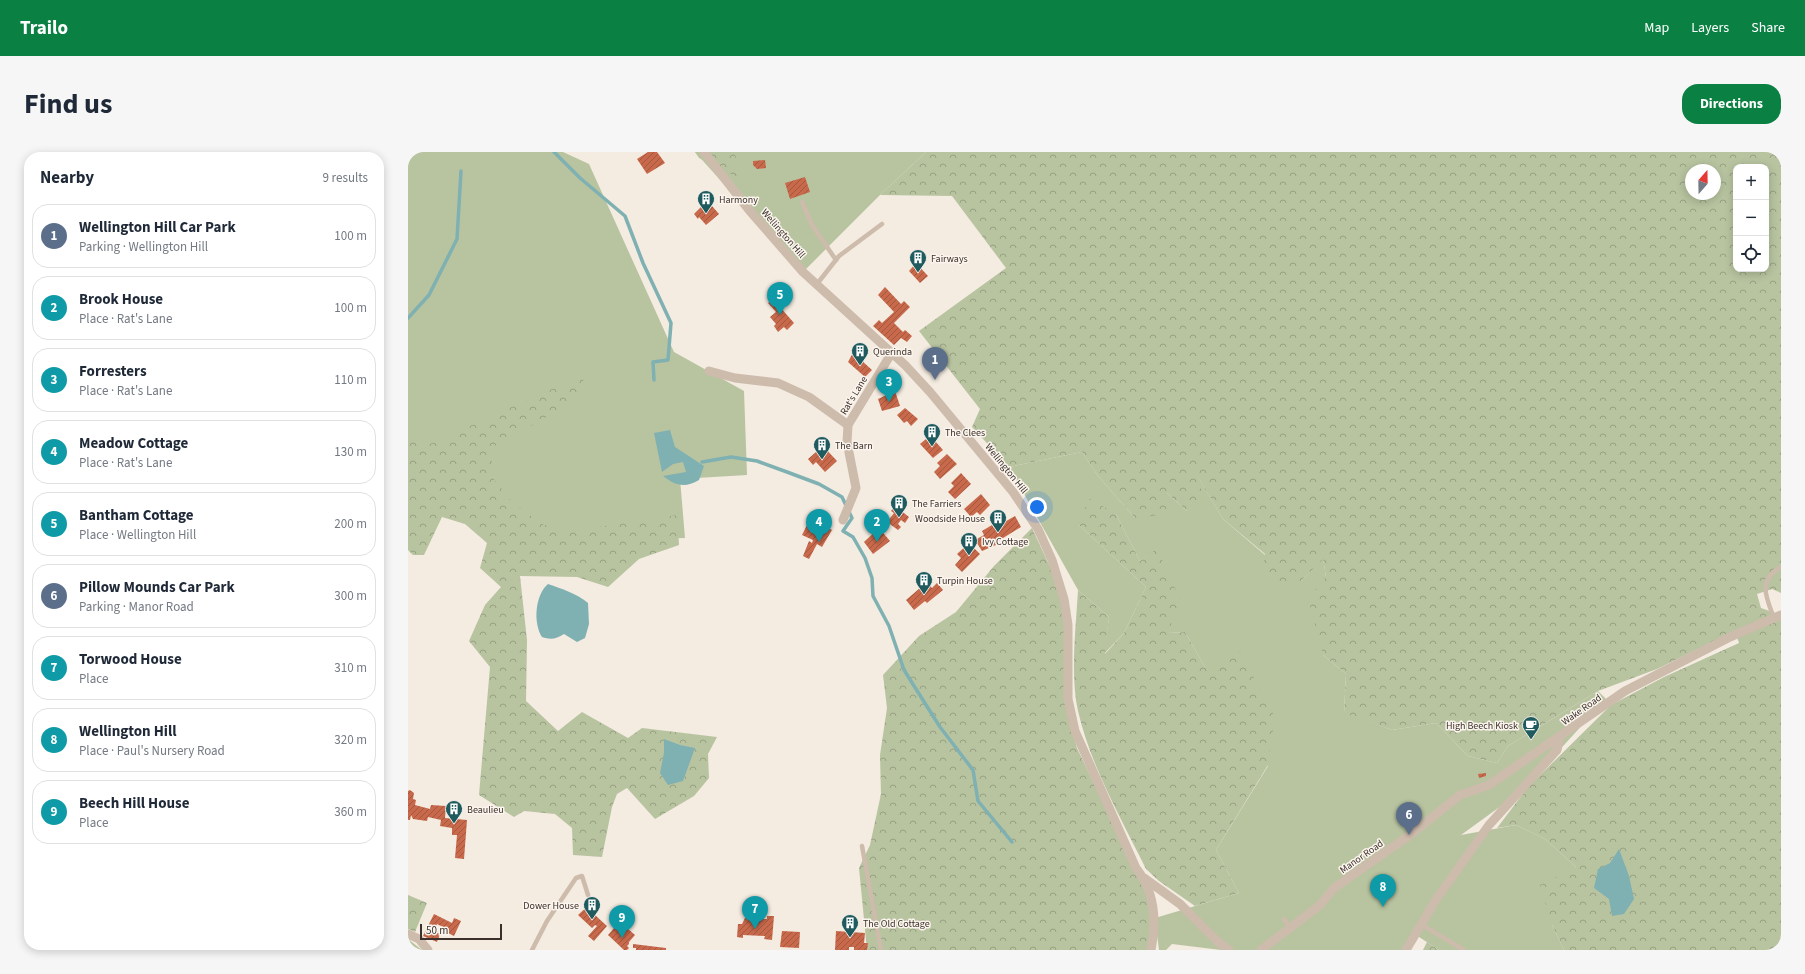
<!DOCTYPE html>
<html lang="en">
<head>
<meta charset="utf-8">
<style>
  body { margin:0; font-family:"Source Sans 3",sans-serif; background:#f6f6f7; color:#1f2937 }
  .controls { position:absolute; right:12px; top:12px; display:grid; overflow:hidden; border-radius:8px; box-shadow:0 2px 10px #0003 }
  .controls button { width:36px; height:36px; display:grid; place-items:center; padding:0; border:0; border-bottom:1px solid #e0e1e3; background:#fff; color:#1f2937; font:20px sans-serif }
  .compass { position:absolute; left:1277px; top:12px; width:36px; height:36px; border-radius:50%; background:#fff; box-shadow:0 2px 10px #0003; rotate:20deg }
  .scale { position:absolute; left:12px; bottom:10px; width:82px; box-sizing:border-box; padding-left:4px; border:2px solid #3b302b; border-top:0; font-size:11px; line-height:14px; white-space:nowrap; color:#3b302b; -webkit-text-stroke:3px #fbf5ee; paint-order:stroke }
  .you { position:absolute; left:629px; top:355px; width:14px; height:14px; margin:-10px; border:3px solid #fff; border-radius:50%; background:#1a73e8; box-shadow:0 0 0 6px #1a73e833 }
  .badge { display:grid; place-items:center; width:26px; height:26px; border-radius:50%; background:#0b8043; color:#fff; font-size:13px; font-weight:700 }
  .pin { position:absolute; translate:-50% -33px; filter:drop-shadow(0 1px 2px #0008) }
  .pin::after { content:''; position:absolute; top:21px; width:14px; height:12px; background:inherit; clip-path:polygon(0 0,100% 0,50% 100%) }
  .list { margin:0; padding:0; list-style:none }
  h2 { display:flex; justify-content:space-between; align-items:center; height:52px; margin:0; padding:0 16px; font-size:17px }
  h2 small { font-size:13px; font-weight:400; color:#747a83 }
  .list li { display:grid; grid-template-columns:26px 1fr auto; gap:12px; align-items:center; box-sizing:border-box; height:64px; margin:0 8px 8px; padding:0 8px; border:1px solid #e0e1e3; border-radius:16px }
  .list b { display:block; font-size:15px; white-space:nowrap }
  .list p { margin:0; font-size:13px; white-space:nowrap; color:#747a83 }
  .list em { font-size:13px; font-style:normal; color:#747a83 }
  .icon { flex:none; width:22px; height:22px; fill:none; stroke:currentColor; stroke-width:2; stroke-linecap:round; stroke-linejoin:round }
  .map { position:relative; flex:none; width:1373px; height:798px; overflow:hidden; border-radius:16px }
  header { display:flex; align-items:center; gap:24px; box-sizing:border-box; height:56px; padding:0 20px; background:#0b8043; color:#fff }
  header strong { font-size:19px }
  nav { display:flex; gap:22px; margin-inline-start:auto; font-size:14px }
  .intro { display:flex; align-items:center; justify-content:space-between; box-sizing:border-box; height:96px; padding:0 24px }
  h1 { margin:0; font-size:28px }
  .button { padding:10px 18px; border-radius:16px; background:#0b8043; color:#fff; font-size:14px; font-weight:700 }
  main { display:flex; gap:24px; padding:0 24px }
  aside { flex:1; background:#fff; border-radius:16px; box-shadow:0 2px 10px #0003 }
  .map>svg:first-child { display:block }
  .grass { fill:#b8c4a0 }
  .forest { fill:url(#forest-crowns); fill-rule:evenodd }
  .water { fill:#7fb0b2 }
  .lines { fill:none; stroke-linecap:round; stroke-linejoin:round }
  .stream { stroke:#7fb0b2; stroke-width:3.5 }
  .building { fill:url(#building-hatch) }
  .service { stroke:#cdbbac; stroke-width:4.5 }
  .minor { stroke:#cdbbac; stroke-width:9 }
  .labels { text-anchor:middle; stroke-width:3; stroke-linejoin:round; paint-order:stroke }
  .poi-label { font-size:10px; fill:#3b302b; stroke:#fbf5ee; text-anchor:start }
  .street-label { font-size:10px; fill:#3b302b; stroke:#fbf5ee }
</style>
</head>
<body>
<header>
<strong>Trailo</strong>
<nav><a>Map</a><a>Layers</a><a>Share</a></nav>
</header>
<div class="intro"><h1>Find us</h1><a class="button">Directions</a></div>
<main>
<aside>
<h2>Nearby<small>9 results</small></h2>
<ul class="list">
<li><span class="badge" style="background:#5c6f8a">1</span><div><b>Wellington Hill Car Park</b><p>Parking · Wellington Hill</p></div><em>100 m</em></li>
<li><span class="badge" style="background:#0f9aa8">2</span><div><b>Brook House</b><p>Place · Rat's Lane</p></div><em>100 m</em></li>
<li><span class="badge" style="background:#0f9aa8">3</span><div><b>Forresters</b><p>Place · Rat's Lane</p></div><em>110 m</em></li>
<li><span class="badge" style="background:#0f9aa8">4</span><div><b>Meadow Cottage</b><p>Place · Rat's Lane</p></div><em>130 m</em></li>
<li><span class="badge" style="background:#0f9aa8">5</span><div><b>Bantham Cottage</b><p>Place · Wellington Hill</p></div><em>200 m</em></li>
<li><span class="badge" style="background:#5c6f8a">6</span><div><b>Pillow Mounds Car Park</b><p>Parking · Manor Road</p></div><em>300 m</em></li>
<li><span class="badge" style="background:#0f9aa8">7</span><div><b>Torwood House</b><p>Place</p></div><em>310 m</em></li>
<li><span class="badge" style="background:#0f9aa8">8</span><div><b>Wellington Hill</b><p>Place · Paul's Nursery Road</p></div><em>320 m</em></li>
<li><span class="badge" style="background:#0f9aa8">9</span><div><b>Beech Hill House</b><p>Place</p></div><em>360 m</em></li>
</ul>
</aside>
<div class="map">
<svg width="1373" height="798" viewBox="0 0 1373 798">
  <defs>
    <pattern id="forest-crowns" width="20" height="18" patternUnits="userSpaceOnUse"><rect width="20" height="18" fill="#b8c4a0"/><path d="M2 6a3 3 0 1 1 6 0M12 15a3 3 0 1 1 6 0" fill="none" stroke="#97a083"/></pattern>
    <pattern id="building-hatch" width="6" height="6" patternUnits="userSpaceOnUse"><rect width="6" height="6" fill="#c8694b"/><path d="M-1 1l2-2M0 6l6-6M5 7l2-2" fill="none" stroke="#a4573f"/></pattern>
  </defs>
  <rect width="100%" height="100%" fill="#f4ebe1"/>
  <g class="grass">
    <polygon points="0,0 155,0 181,12 266,200 336,239 339,323 272,327 277,386 86,390 0,307"/>
    <polygon points="287,0 518,0 472,43 395,120"/>
    <polygon points="674,300 690,324 727,366 759,341 779,359 789,323 815,367 857,403 893,429 915,406 918,425 915,503 938,522 936,560 984,578 1028,571 1060,604 1089,611 1100,594 1190,539 1198,547 1115,638 1053,683 1108,673 1137,687 1168,715 1144,773 1156,798 1031,798 1008,783 1001,798 813,798 764,792 758,798 751,798 747,766 831,741 808,698 860,614 797,515 777,480 760,481 749,398 732,409 708,362 671,373 738,435 716,481 696,502 701,465 670,438 601,315"/>
  </g>
  <g class="forest">
    <polygon points="287,0 326,0 337,29 291,6"/>
    <path d="M518,0H1373V441L1364,437L1349,442L1353,456L1373,463V798H1156L1144,773L1132,733L1168,715L1137,687L1108,673L1089,676L1120,635L1203,553L1256,525L1331,491L1327,479L1249,517L1190,539L1100,594L1089,611L1060,604L1028,571L984,578L936,561L938,522L915,503L900,446L918,425L915,407L893,429L875,437L855,418L857,402L815,367L790,325L795,344L779,359L759,341L760,362L727,366L690,324L674,300L601,315L564,275L572,257L511,179L598,116L544,44L472,43ZM1328,15H1358V117H1328ZM1283,18H1307V42H1283Z"/>
    <polygon points="173,224 182,241 83,296 85,326 106,352 136,373 170,378 269,363 271,393 231,407 200,435 169,425 112,424 119,488 118,549 150,579 174,560 220,586 234,576 309,585 300,602 301,626 286,644 247,667 219,636 209,642 204,655 194,705 165,703 164,676 147,662 116,659 106,665 71,643 82,515 61,489 77,453 93,435 72,416 79,391 57,372 34,365 16,403 5,403 0,398 0,282 22,292"/>
    <path d="M681,346L708,362L732,409L749,397L772,447L760,481L777,480L797,515L832,500L867,565L860,613L808,698L831,741L787,754L751,729L738,717C713,666 683,615 670,559C662,523 668,475 670,438L701,465L697,502L716,481L738,435L671,373Z"/>
    <polygon points="624,376 644,419 654,449 657,474 659,560 669,596 738,740 745,764 739,798 459,798 451,716 462,693 473,642 472,603 479,556 475,523 511,484 548,460 586,414"/>
    <polygon points="0,743 19,751 7,780 0,777"/>
    <polygon points="0,787 14,798 0,798"/>
    <polygon points="1019,790 1031,798 1015,798"/>
  </g>
  <g class="water">
    <path d="M262,278L267,295L296,314L291,328C277,336 268,334 255,324L278,320L275,310L265,312L254,320L246,281Z"/>
    <path d="M140,432C154,437 168,441 180,451L181,472L177,486L169,490L156,482C148,487 143,488 134,485C125,471 127,443 140,432Z"/>
    <polygon points="256,587 272,593 287,596 275,629 260,633 252,621 256,601"/>
    <polygon points="1211,697 1221,724 1226,747 1216,762 1204,764 1201,747 1186,736 1190,717 1202,711"/>
  </g>
  <g class="lines">
    <g class="stream">
      <polyline points="146,0 172,26 217,64 235,111 263,171 260,208 245,210 246,228"/>
      <polyline points="0,166 21,143 49,87 53,19"/>
      <polyline points="294,310 323,305 349,309 379,320 411,332 434,345 444,366 435,379 445,385 457,406 464,426 465,444 481,474 496,518 532,575 565,618 570,649 604,690"/>
    </g>
  </g>
  <g class="building">
    <polygon points="240,0 249,0 257,11 239,22 229,7"/>
    <polygon points="357,8 358,16 349,17 345,13 345,9"/>
    <polygon points="397,25 402,40 382,47 377,31"/>
    <polygon points="296,52 300,57 304,54 311,62 298,73 291,65 290,67 286,62"/>
    <polygon points="508,111 520,124 512,131 501,119"/>
    <polygon points="477,135 493,152 496,149 502,155 486,171 495,180 497,178 504,184 499,190 493,186 486,193 465,174 471,168 474,171 486,160 470,143"/>
    <polygon points="365,147 386,171 379,178 376,175 370,180 366,174 368,172 362,165 368,160 360,151"/>
    <polygon points="446,199 456,202 453,208 464,218 457,225 440,210"/>
    <polygon points="487,239 492,254 474,259 470,247"/>
    <polygon points="497,256 510,267 503,274 499,269 496,271 489,263"/>
    <polygon points="518,287 523,292 527,289 535,298 525,306 512,292"/>
    <polygon points="415,294 429,309 417,320 408,310 405,313 400,307"/>
    <polygon points="539,302 549,312 532,327 526,320 532,314 529,311"/>
    <polygon points="553,321 563,332 547,347 540,340 546,334 543,331"/>
    <polygon points="573,342 582,353 572,363 569,360 563,365 556,357"/>
    <polygon points="487,354 501,365 497,371 493,368 490,372 493,375 490,378 479,370 486,361 483,359"/>
    <polygon points="607,364 613,375 587,391 588,393 574,399 567,388 576,383 574,379 584,373 586,376"/>
    <polygon points="413,372 424,378 414,395 409,392 401,407 395,404 401,389 404,391 405,388 394,383 399,373 407,378 410,373 412,375"/>
    <polygon points="471,376 482,389 465,402 456,390"/>
    <polygon points="561,391 572,402 554,420 547,413 553,406 549,402"/>
    <polygon points="519,430 524,436 529,431 535,438 519,451 517,449 506,458 498,448"/>
    <polygon points="1078,621 1078,624 1071,626 1070,622"/>
    <polygon points="2,638 6,641 5,647 8,648 7,653 22,657 23,653 38,654 37,666 59,668 56,707 47,706 49,683 44,683 44,676 32,674 33,668 20,665 19,669 5,667 3,663 2,668 0,668 0,639"/>
    <polygon points="183,751 191,758 187,763 199,774 186,789 180,784 189,774 187,773 184,776 170,763"/>
    <polygon points="26,762 44,771 46,766 53,769 46,784 40,781 41,778 29,772 26,779 32,782 29,790 15,784"/>
    <polygon points="359,764 366,764 364,788 356,787 357,784 335,783 335,786 329,785 330,772 334,772 337,766 353,769 353,767 359,767"/>
    <polygon points="207,775 214,781 219,776 227,783 221,790 221,792 219,794 221,796 219,798 216,798 200,783"/>
    <polygon points="374,779 392,780 391,796 372,795"/>
    <polygon points="428,779 457,781 456,791 460,791 459,798 446,798 446,795 441,795 441,798 427,798"/>
    <polygon points="225,792 258,796 258,798 228,798 228,796 225,796"/>
  </g>
  <g class="lines">
    <g class="service">
      <polyline points="394,50 404,73 428,108"/>
      <polyline points="409,132 431,104 474,72"/>
      <path d="M1366,466C1358,445 1349,428 1373,415"/>
      <polyline points="454,694 473,798"/>
      <polyline points="876,767 881,775"/>
      <polyline points="1014,773 1056,798"/>
      <polyline points="124,798 139,769 168,726 174,724 180,743"/>
    </g>
    <g class="minor">
      <path d="M296,0L341,58L395,120L497,213L522,240L605,340L630,377L644,408L656,447L660,473V547L667,579L728,716C747,740 749,769 743,798"/>
      <polyline points="301,219 327,226 370,231 401,245 440,273"/>
      <polyline points="435,368 448,336 439,290 440,273 483,202"/>
      <polyline points="736,726 772,752 810,790 821,798"/>
      <polyline points="0,782 11,787 20,798"/>
      <polyline points="853,798 912,753 926,736 1002,683 1052,643 1081,633 1217,539 1322,485 1373,463"/>
      <polyline points="998,798 1027,749 1081,673 1149,598 1152,584"/>
    </g>
  </g>
  <defs>
    <symbol id="building-pin" viewBox="-11 -11 22 30"><path d="M0 17L-7.5 6A9.5 9.5 0 1 1 7.5 6Z" fill="#1f5a5e" stroke="#fbf5ee"/><path d="M-4-6H4V6H1V3H-1V6H-4ZM-2.5-4.3h1.7v1.8h-1.7ZM.8-4.3h1.7v1.8H.8ZM-2.5-1h1.7V.8h-1.7ZM.8-1h1.7V.8H.8Z" fill="#fff"/></symbol>
    <symbol id="cafe-pin" viewBox="-11 -11 22 30"><path d="M0 17L-7.5 6A9.5 9.5 0 1 1 7.5 6Z" fill="#1f5a5e" stroke="#fbf5ee"/><path d="M-5.5-4.5H6V0H3Q3 3.5 0 3.5H-2.5Q-5.5 3.5-5.5 0ZM3-3.2v2h1.7v-2ZM-6 4.5H4V6H-6Z" fill="#fff"/></symbol>
  </defs>
  <g fill-rule="evenodd">
    <use href="#building-pin" x="288" y="37" width="20" height="27"/>
    <use href="#building-pin" x="500" y="96" width="20" height="27"/>
    <use href="#building-pin" x="442" y="189" width="20" height="27"/>
    <use href="#building-pin" x="514" y="270" width="20" height="27"/>
    <use href="#building-pin" x="404" y="283" width="20" height="27"/>
    <use href="#building-pin" x="481" y="341" width="20" height="27"/>
    <use href="#building-pin" x="580" y="356" width="20" height="27"/>
    <use href="#building-pin" x="551" y="379" width="20" height="27"/>
    <use href="#building-pin" x="506" y="418" width="20" height="27"/>
    <use href="#cafe-pin" x="1113" y="563" width="20" height="27"/>
    <use href="#building-pin" x="36" y="647" width="20" height="27"/>
    <use href="#building-pin" x="174" y="743" width="20" height="27"/>
    <use href="#building-pin" x="432" y="761" width="20" height="27"/>
  </g>
  <g class="labels">
    <g class="poi-label">
      <text x="311" y="51">Harmony</text>
      <text x="523" y="110">Fairways</text>
      <text x="465" y="203">Querinda</text>
      <text x="537" y="284">The Clees</text>
      <text x="427" y="297">The Barn</text>
      <text x="504" y="355">The Farriers</text>
      <text x="577" y="370" text-anchor="end">Woodside House</text>
      <text x="574" y="393">Ivy Cottage</text>
      <text x="529" y="432">Turpin House</text>
      <text x="1110" y="577" text-anchor="end">High Beech Kiosk</text>
      <text x="59" y="661">Beaulieu</text>
      <text x="171" y="757" text-anchor="end">Dower House</text>
      <text x="455" y="775">The Old Cottage</text>
    </g>
    <g class="street-label">
      <text transform="translate(376 81) rotate(49)" y="4">Wellington Hill</text>
      <text transform="translate(445 243) rotate(-59)" y="4">Rat's Lane</text>
      <text transform="translate(599 316) rotate(51)" y="4">Wellington Hill</text>
      <text transform="translate(1173 557) rotate(-35)" y="4">Wake Road</text>
      <text transform="translate(953 704) rotate(-35)" y="4">Manor Road</text>
    </g>
  </g>
</svg>
<div class="controls">
<button>+</button>
<button>−</button>
<button><svg class="icon" aria-label="locate" viewBox="0 0 24 24"><circle cx="12" cy="12" r="6"/><path d="M12 2v4M12 18v4M2 12h4M18 12h4"/></svg></button>
</div>
<svg class="compass" viewBox="-18 -18 36 36"><path d="M0-13l5 13h-10z" fill="#e53935"/><path d="M0 13l5-13h-10z" fill="#747a83"/></svg>
<div class="scale">50 m</div>
<div class="you"></div>
<div class="pin badge" style="left:527px;top:228px;background:#5c6f8a">1</div>
<div class="pin badge" style="left:469px;top:390px;background:#0f9aa8">2</div>
<div class="pin badge" style="left:481px;top:250px;background:#0f9aa8">3</div>
<div class="pin badge" style="left:411px;top:390px;background:#0f9aa8">4</div>
<div class="pin badge" style="left:372px;top:163px;background:#0f9aa8">5</div>
<div class="pin badge" style="left:1001px;top:683px;background:#5c6f8a">6</div>
<div class="pin badge" style="left:347px;top:777px;background:#0f9aa8">7</div>
<div class="pin badge" style="left:975px;top:755px;background:#0f9aa8">8</div>
<div class="pin badge" style="left:214px;top:786px;background:#0f9aa8">9</div>
</div>
</main>
</body>
</html>
